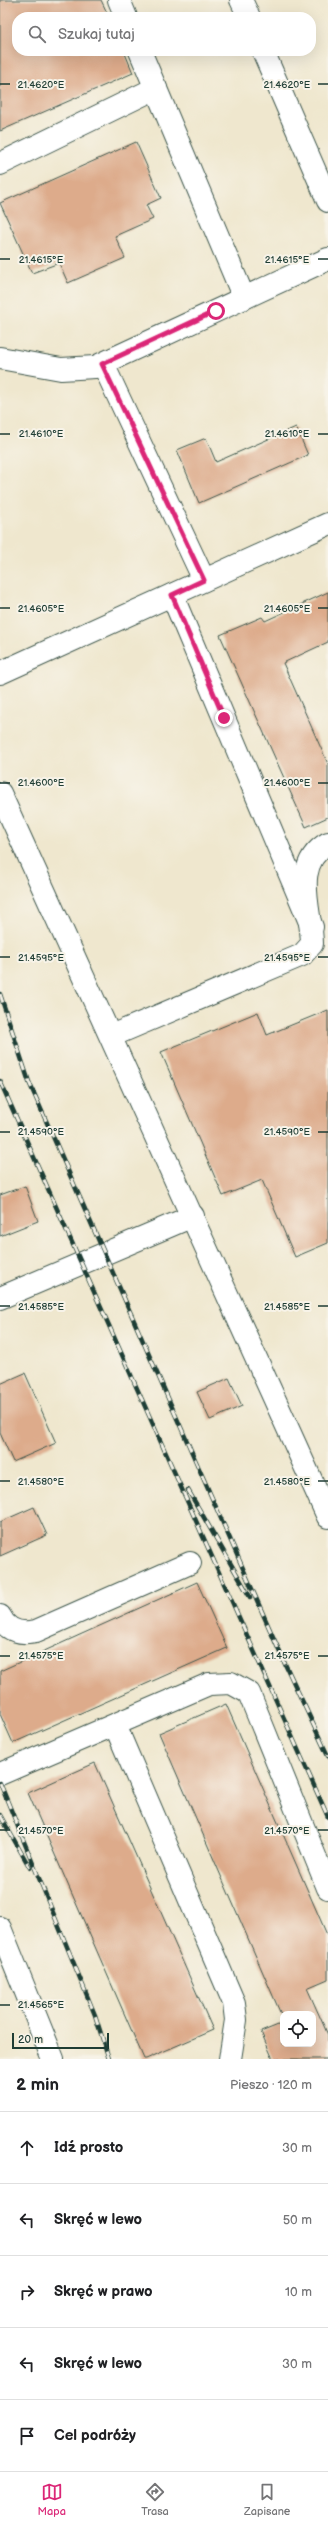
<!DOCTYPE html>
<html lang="pl">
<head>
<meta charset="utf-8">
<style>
  body { margin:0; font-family:"Balsamiq Sans",sans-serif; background:#f6f6f6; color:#202124 }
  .controls { position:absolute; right:12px; bottom:12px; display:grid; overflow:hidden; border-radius:8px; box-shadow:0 4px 16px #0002 }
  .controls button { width:36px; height:36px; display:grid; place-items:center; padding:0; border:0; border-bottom:1px solid #e0e0e0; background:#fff; color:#202124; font:20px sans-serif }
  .scale { position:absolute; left:12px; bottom:10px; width:97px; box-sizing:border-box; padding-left:4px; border:2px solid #1f3d34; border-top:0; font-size:11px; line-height:14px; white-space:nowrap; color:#1f3d34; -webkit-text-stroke:3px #f7f3e8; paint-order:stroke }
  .stop { position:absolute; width:12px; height:12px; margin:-9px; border:3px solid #db2777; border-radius:50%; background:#fff }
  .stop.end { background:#db2777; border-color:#fff; box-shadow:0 1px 4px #0008 }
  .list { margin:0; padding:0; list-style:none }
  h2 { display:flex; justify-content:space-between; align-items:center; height:52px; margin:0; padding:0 16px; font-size:17px }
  h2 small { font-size:13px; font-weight:400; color:#757577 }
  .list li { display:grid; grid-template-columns:26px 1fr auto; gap:12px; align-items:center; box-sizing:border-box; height:72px; padding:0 16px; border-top:1px solid #e0e0e0 }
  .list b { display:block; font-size:15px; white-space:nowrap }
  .list em { font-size:13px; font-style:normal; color:#757577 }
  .icon { flex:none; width:22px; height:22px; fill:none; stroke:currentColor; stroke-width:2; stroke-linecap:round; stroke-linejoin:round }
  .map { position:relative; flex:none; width:328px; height:2059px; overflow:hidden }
  .search { position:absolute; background:#fff; box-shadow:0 4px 16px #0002; left:12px; right:12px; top:12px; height:44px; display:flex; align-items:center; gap:10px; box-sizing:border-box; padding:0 14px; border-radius:16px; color:#757577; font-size:15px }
  .sheet { height:412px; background:#fff }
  nav { display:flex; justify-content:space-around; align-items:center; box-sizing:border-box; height:56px; border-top:1px solid #e0e0e0; background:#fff; font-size:11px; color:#757577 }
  nav a { display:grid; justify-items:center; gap:2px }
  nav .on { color:#db2777 }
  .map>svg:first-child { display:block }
  .building { fill:#ddab8b }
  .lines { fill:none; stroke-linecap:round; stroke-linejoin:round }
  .minor-casing { stroke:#3e564b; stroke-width:24 }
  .minor { stroke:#fff; stroke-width:22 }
  .rail-casing { stroke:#1f3d34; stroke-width:4.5 }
  .rail { stroke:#f7f3e8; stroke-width:3; stroke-dasharray:9; stroke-linecap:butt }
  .route { stroke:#db2777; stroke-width:5 }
  .ticks { fill:none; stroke:#1f3d34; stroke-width:1.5 }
  .ticks-label { font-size:10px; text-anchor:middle; fill:#1f3d34; stroke:#f7f3e8; stroke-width:4; stroke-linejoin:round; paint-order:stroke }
</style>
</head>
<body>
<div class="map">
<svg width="328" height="2059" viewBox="0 0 328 2059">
  <rect width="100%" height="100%" fill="#f7f3e8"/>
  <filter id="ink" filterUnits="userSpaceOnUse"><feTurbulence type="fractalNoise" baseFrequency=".025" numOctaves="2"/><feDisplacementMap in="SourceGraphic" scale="8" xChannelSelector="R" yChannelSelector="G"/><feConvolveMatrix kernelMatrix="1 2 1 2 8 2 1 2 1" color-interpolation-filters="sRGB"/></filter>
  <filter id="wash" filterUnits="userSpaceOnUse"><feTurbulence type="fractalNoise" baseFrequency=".012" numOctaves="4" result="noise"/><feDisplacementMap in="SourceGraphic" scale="16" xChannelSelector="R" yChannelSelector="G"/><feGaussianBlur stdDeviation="0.9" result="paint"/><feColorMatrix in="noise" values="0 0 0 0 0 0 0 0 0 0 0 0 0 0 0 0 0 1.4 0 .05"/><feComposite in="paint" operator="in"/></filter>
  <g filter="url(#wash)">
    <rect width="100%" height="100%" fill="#efe7ce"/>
    <g id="blocks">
      <g class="building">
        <polygon points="0,0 101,0 109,17 17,17 17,51 124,51 133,73 0,131"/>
        <polygon points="136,142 161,198 146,205 153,219 115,236 125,258 68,283 59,263 32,273 0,203"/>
        <polygon points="296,427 308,455 199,503 177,450 206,438 216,462"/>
        <polygon points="328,592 328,642 283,663 328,764 328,817 306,827 220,635 262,617 265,621"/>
        <polygon points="328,1010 328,1243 295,1257 262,1180 223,1196 161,1052 258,1012 267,1035"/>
        <polygon points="25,1186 38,1221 0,1236 0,1195"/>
        <polygon points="25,1373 56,1443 13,1462 0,1433 0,1384"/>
        <polygon points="229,1378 242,1406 210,1420 197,1392"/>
        <polygon points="34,1507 47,1535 0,1556 0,1522"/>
        <polygon points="197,1582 227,1648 13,1743 0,1714 0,1671"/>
        <polygon points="226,1704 328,1937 328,1979 307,1988 328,2035 328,2059 273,2059 261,2032 283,2023 283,2044 313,2044 313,2014 283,2014 283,2019 159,1733"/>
        <polygon points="95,1763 213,2030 146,2059 144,2059 28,1793"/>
      </g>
    </g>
  </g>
  <g filter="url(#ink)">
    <use href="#blocks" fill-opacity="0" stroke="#3e564b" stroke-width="1"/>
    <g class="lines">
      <defs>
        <g id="minor">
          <polyline points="119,0 126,17"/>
          <polyline points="241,0 249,17"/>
          <polyline points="140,51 244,298"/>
          <polyline points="263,51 328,201"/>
          <polyline points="0,164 156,88"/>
          <polyline points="0,358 61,369 95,367 328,259"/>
          <polyline points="103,364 204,580"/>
          <polyline points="172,595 312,927"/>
          <polyline points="0,673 328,524"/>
          <polyline points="0,793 328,1517"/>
          <path d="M111,1036L302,955L312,944C312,911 290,865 328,843"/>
          <polyline points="0,1298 193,1216"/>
          <path d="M0,1616C7,1632 22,1634 36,1631L190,1563"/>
          <polyline points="115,1725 234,2003 236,2020 230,2059"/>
          <polyline points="0,1774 209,1684 231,1683 249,1693 328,1888"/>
          <polyline points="0,1928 53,2059"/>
        </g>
      </defs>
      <use href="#minor" class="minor-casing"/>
      <use href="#minor" class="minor"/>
      <defs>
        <g id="rail">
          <polyline points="0,994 29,1082 285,1664 328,1756"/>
          <polyline points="0,1081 328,1817"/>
          <polyline points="188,1490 250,1597"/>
          <polyline points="0,1783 95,2015 109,2059"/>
          <polyline points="0,1815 30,1868"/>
        </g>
      </defs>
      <use href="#rail" class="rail-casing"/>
      <use href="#rail" class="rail"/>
    </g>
  </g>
  <g class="lines" filter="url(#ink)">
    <polyline class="route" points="216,311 102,364 204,580 172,595 224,718"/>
  </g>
  <path class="ticks" d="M0,84H10M318,84H328M0,259H10M318,259H328M0,434H10M318,434H328M0,608H10M318,608H328M0,783H10M318,783H328M0,957H10M318,957H328M0,1132H10M318,1132H328M0,1306H10M318,1306H328M0,1481H10M318,1481H328M0,1656H10M318,1656H328M0,1830H10M318,1830H328M0,2005H10"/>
  <g class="ticks-label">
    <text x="287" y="88">21.4620°E</text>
    <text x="41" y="88">21.4620°E</text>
    <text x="287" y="263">21.4615°E</text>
    <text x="41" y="263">21.4615°E</text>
    <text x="287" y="437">21.4610°E</text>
    <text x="41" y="437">21.4610°E</text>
    <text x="41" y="612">21.4605°E</text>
    <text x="287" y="612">21.4605°E</text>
    <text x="41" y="786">21.4600°E</text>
    <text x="287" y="786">21.4600°E</text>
    <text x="41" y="961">21.4595°E</text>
    <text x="287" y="961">21.4595°E</text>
    <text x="41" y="1135">21.4590°E</text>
    <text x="287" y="1135">21.4590°E</text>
    <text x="41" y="1310">21.4585°E</text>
    <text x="287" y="1310">21.4585°E</text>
    <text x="41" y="1485">21.4580°E</text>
    <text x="287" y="1485">21.4580°E</text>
    <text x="41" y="1659">21.4575°E</text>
    <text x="287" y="1659">21.4575°E</text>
    <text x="41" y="1834">21.4570°E</text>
    <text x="287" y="1834">21.4570°E</text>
    <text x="41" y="2008">21.4565°E</text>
  </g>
</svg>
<div class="controls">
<button><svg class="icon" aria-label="locate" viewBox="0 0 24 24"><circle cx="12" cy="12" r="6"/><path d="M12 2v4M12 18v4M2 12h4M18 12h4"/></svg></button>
</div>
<div class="scale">20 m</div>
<div class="stop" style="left:216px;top:311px"></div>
<div class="stop end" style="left:224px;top:718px"></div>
<div class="search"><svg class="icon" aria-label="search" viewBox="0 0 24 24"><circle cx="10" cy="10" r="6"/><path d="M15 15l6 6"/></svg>Szukaj tutaj</div>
</div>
<section class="sheet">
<h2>2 min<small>Pieszo · 120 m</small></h2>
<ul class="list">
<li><svg class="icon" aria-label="ahead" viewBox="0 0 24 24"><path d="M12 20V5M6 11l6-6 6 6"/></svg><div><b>Idź prosto</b></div><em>30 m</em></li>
<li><svg class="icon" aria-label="left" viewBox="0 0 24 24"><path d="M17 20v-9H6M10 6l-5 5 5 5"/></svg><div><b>Skręć w lewo</b></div><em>50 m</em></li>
<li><svg class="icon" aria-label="right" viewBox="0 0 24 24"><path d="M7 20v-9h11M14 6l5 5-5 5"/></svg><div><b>Skręć w prawo</b></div><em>10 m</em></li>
<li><svg class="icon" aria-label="left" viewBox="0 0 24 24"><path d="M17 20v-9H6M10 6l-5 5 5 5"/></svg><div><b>Skręć w lewo</b></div><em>30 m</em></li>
<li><svg class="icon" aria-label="arrive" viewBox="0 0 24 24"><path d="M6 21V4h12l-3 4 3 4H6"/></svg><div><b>Cel podróży</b></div></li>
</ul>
</section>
<nav>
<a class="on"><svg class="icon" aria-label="map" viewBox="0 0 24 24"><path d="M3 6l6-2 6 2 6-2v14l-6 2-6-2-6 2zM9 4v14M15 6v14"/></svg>Mapa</a>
<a><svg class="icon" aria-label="directions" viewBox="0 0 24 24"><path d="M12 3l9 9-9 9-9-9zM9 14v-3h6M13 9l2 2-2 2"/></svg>Trasa</a>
<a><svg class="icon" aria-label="saved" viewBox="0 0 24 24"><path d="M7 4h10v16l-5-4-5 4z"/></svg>Zapisane</a>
</nav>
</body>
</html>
